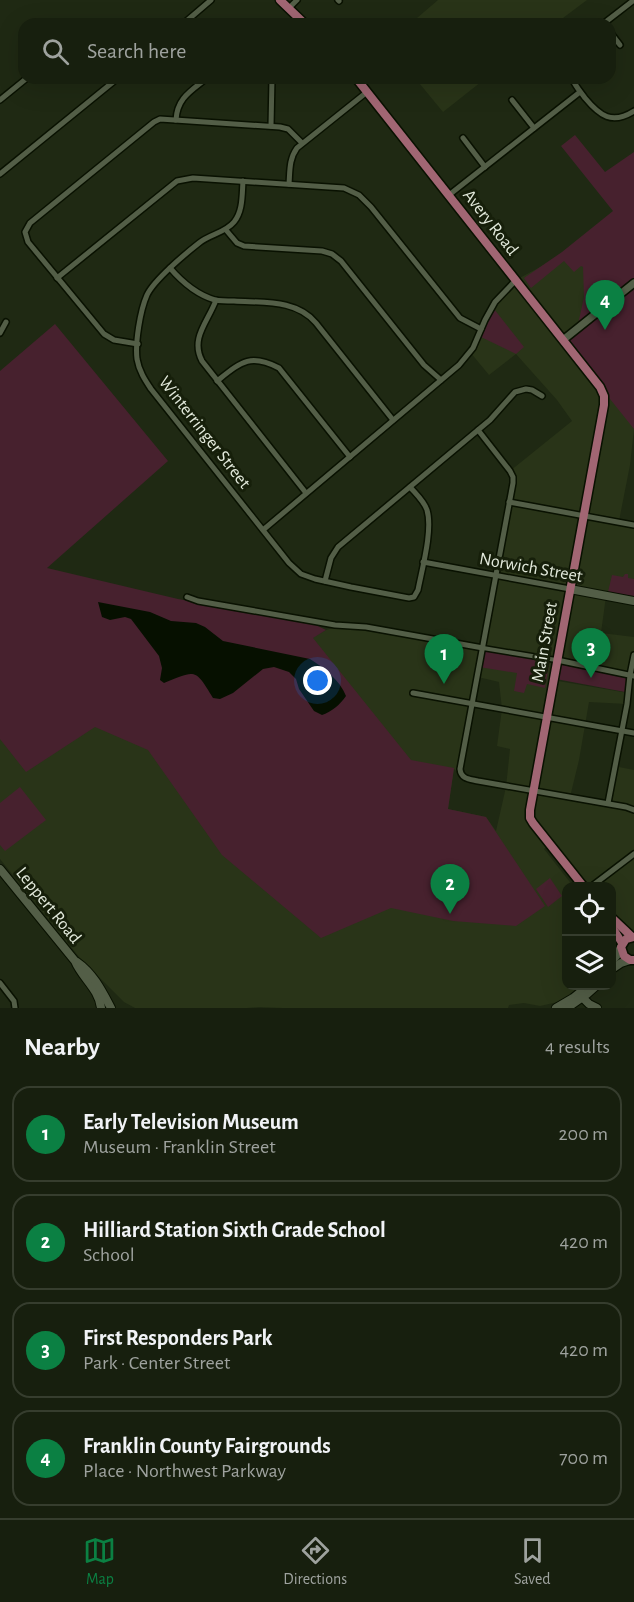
<!DOCTYPE html>
<html lang="en">
<head>
<meta charset="utf-8">
<style>
  body { margin:0; font-family:"Alegreya Sans",sans-serif; background:#202717; color:#f1f3f6 }
  .controls { position:absolute; right:18px; bottom:18px; display:grid; overflow:hidden; border-radius:12px; box-shadow:0 6px 24px #0002 }
  .controls button { width:54px; height:54px; display:grid; place-items:center; padding:0; border:0; border-bottom:2px solid #363d2e; background:#171f0e; color:#f1f3f6; font:30px sans-serif }
  .you { position:absolute; left:318px; top:681px; width:21px; height:21px; margin:-15px; border:4px solid #fff; border-radius:50%; background:#1a73e8; box-shadow:0 0 0 9px #1a73e833 }
  .badge { display:grid; place-items:center; width:39px; height:39px; border-radius:50%; background:#0b8043; color:#fff; font-size:20px; font-weight:700 }
  .pin { position:absolute; translate:-50% -50px; filter:drop-shadow(0 2px 3px #0008) }
  .pin::after { content:''; position:absolute; top:32px; width:21px; height:18px; background:inherit; clip-path:polygon(0 0,100% 0,50% 100%) }
  .list { margin:0; padding:0; list-style:none }
  h2 { display:flex; justify-content:space-between; align-items:center; height:78px; margin:0; padding:0 24px; font-size:26px }
  h2 small { font-size:20px; font-weight:400; color:#9ea29e }
  .list li { display:grid; grid-template-columns:39px 1fr auto; gap:18px; align-items:center; box-sizing:border-box; height:96px; margin:0 12px 12px; padding:0 12px; border:2px solid #363d2e; border-radius:18px }
  .list b { display:block; font-size:22px; white-space:nowrap }
  .list p { margin:0; font-size:20px; white-space:nowrap; color:#9ea29e }
  .list em { font-size:20px; font-style:normal; color:#9ea29e }
  .icon { flex:none; width:33px; height:33px; fill:none; stroke:currentColor; stroke-width:2; stroke-linecap:round; stroke-linejoin:round }
  .map { position:relative; flex:none; width:634px; height:1008px; overflow:hidden }
  .search { position:absolute; background:#171f0e; box-shadow:0 6px 24px #0002; left:18px; right:18px; top:18px; height:66px; display:flex; align-items:center; gap:15px; box-sizing:border-box; padding:0 21px; border-radius:18px; color:#9ea29e; font-size:22px }
  .sheet { height:510px; background:#171f0e }
  nav { display:flex; justify-content:space-around; align-items:center; box-sizing:border-box; height:84px; border-top:2px solid #363d2e; background:#171f0e; font-size:16px; color:#9ea29e }
  nav a { display:grid; justify-items:center; gap:3px }
  nav .on { color:#0b8043 }
  .map>svg:first-child { display:block }
  .built { fill:#293418; fill-rule:evenodd }
  .green { fill:#47212e }
  .water { fill:#061000 }
  .lines { fill:none; stroke-linecap:round; stroke-linejoin:round }
  .pedestrian-casing { stroke:#091101; stroke-width:7 }
  .minor-casing { stroke:#091101; stroke-width:8 }
  .tertiary-casing { stroke:#091101; stroke-width:10 }
  .secondary-casing { stroke:#091101; stroke-width:10 }
  .primary-casing { stroke:#091101; stroke-width:11 }
  .pedestrian { stroke:#535e47; stroke-width:4 }
  .minor { stroke:#535e47; stroke-width:5 }
  .tertiary { stroke:#535e47; stroke-width:7 }
  .secondary { stroke:#535e47; stroke-width:8 }
  .primary { stroke:#a16673; stroke-width:8 }
  .labels { text-anchor:middle; stroke-width:6; stroke-linejoin:round; paint-order:stroke }
  .street-label { font-size:18px; fill:#e3eadc; stroke:#161f0a }
</style>
</head>
<body>
<div class="map">
<svg width="634" height="1008" viewBox="0 0 634 1008">
  <rect width="100%" height="100%" fill="#1f2913"/>
  <g class="built">
    <polygon points="438,0 587,0 555,24 410,24"/>
    <polygon points="415,78 486,78 443,112"/>
    <path d="M568,252L583,267L634,429L630,465L619,521L634,525V601L606,596L601,633L634,637V676L557,660L554,677L558,681L628,693L627,704L589,702L579,760L570,797L608,803L614,766L634,770V932L618,920L612,913V886H588L552,842L544,849L573,886H566V986H582L571,995L558,1002L540,1006L524,1003L509,1005L508,1008H283L259,1007L247,1008H135L124,1002L80,958L0,859V579L312,638L326,630L340,626H359L483,648L513,483L510,471L572,421L557,400L516,354L489,375L470,352L495,302L516,280ZM478,677L499,682L502,709L497,746L510,749L506,787L496,831L486,817L448,809L454,769L460,774Z"/>
  </g>
  <g class="green">
    <polygon points="575,135 605,172 634,152 634,429 563,340 577,329 584,297 583,267 581,266 574,272 564,261 531,288 524,278 562,252 613,211 561,146"/>
    <polygon points="494,309 524,347 516,354 481,337"/>
    <polygon points="55,324 168,461 47,568 178,599 314,624 326,630 313,638 411,760 454,768 448,809 486,817 545,906 516,926 453,921 391,908 321,938 222,855 148,750 95,727 26,772 0,739 0,371"/>
    <polygon points="625,574 628,574 628,578 634,579 634,598 633,596 613,593 611,594 608,592 612,575 623,577"/>
    <polygon points="483,648 550,659 545,688 527,684 524,693 514,691 517,673 479,667"/>
    <polygon points="562,664 566,664 568,666 592,670 597,672 599,670 601,672 622,676 624,675 627,676 625,692 556,679 560,665"/>
    <polygon points="20,787 46,820 5,851 0,845 0,803"/>
    <polygon points="550,878 562,896 548,907 536,889"/>
  </g>
  <path class="water" d="M98,602L150,612L171,621L196,623L205,627L223,641L310,659C324,668 340,680 346,696C340,705 331,712 322,715L314,711L299,689L296,679L289,672L274,667L263,669L233,693L220,699L213,698C195,668 196,670 164,683L160,680L162,668L159,656L131,619L125,617L110,620L102,617Z"/>
  <g class="lines">
    <defs>
      <polyline id="pedestrian" points="483,648 556,660"/>
      <g id="minor">
        <polyline points="338,0 339,1"/>
        <polyline points="289,8 297,0"/>
        <polyline points="183,24 211,0"/>
        <polyline points="603,24 634,0"/>
        <polyline points="610,32 620,45"/>
        <path d="M572,78C575,86 580,91 585,98C600,116 612,125 634,111"/>
        <polyline points="0,100 27,78"/>
        <polyline points="512,100 534,128"/>
        <path d="M176,120C177,98 191,91 207,78"/>
        <polyline points="271,126 272,78"/>
        <polyline points="463,138 485,167"/>
        <polyline points="0,174 118,78"/>
        <path d="M243,181C242,195 243,211 234,222C225,233 210,234 199,243C185,254 154,280 147,295C140,311 135,343 137,359C139,371 145,380 151,389L289,563L301,574L315,579L351,587L409,598L414,597L418,590C422,569 433,530 427,510C424,501 416,494 410,487"/>
        <path d="M289,184C290,171 289,159 297,148L367,92"/>
        <polyline points="449,195 580,92"/>
        <polyline points="226,230 237,243 244,246 322,251 332,254 341,261 424,365 441,380"/>
        <path d="M170,268C182,282 198,295 215,300C221,301 228,301 234,301C263,303 296,299 316,323L393,420"/>
        <polyline points="57,278 177,181 193,178 344,188 359,195 371,207 460,318 481,329"/>
        <path d="M216,300C208,322 190,338 202,361L306,493"/>
        <polyline points="0,333 6,322"/>
        <polyline points="138,344 114,340 104,334 28,242 25,232 30,223 154,122 160,119 280,127 288,129 302,143"/>
        <path d="M217,381C241,362 250,353 279,368L350,457"/>
        <path d="M478,430L510,471L513,477V483L460,769C461,779 469,779 478,781L626,807L634,810"/>
        <polyline points="509,502 634,525"/>
        <polyline points="263,530 459,365 473,348 485,320 495,302 516,280"/>
        <polyline points="423,562 570,589"/>
        <polyline points="325,581 331,558 338,547 478,430 490,420 515,392 526,389 532,390 542,396"/>
        <polyline points="187,597 198,601 335,625 366,627 483,648"/>
        <polyline points="557,660 634,676"/>
        <polyline points="413,693 634,733"/>
        <polyline points="608,803 627,704 630,675 634,655"/>
        <polyline points="592,886 634,854"/>
        <polyline points="0,983 14,1001 15,1008"/>
      </g>
      <polyline id="tertiary" points="563,340 634,283"/>
      <g id="secondary">
        <polyline points="570,589 634,601"/>
        <path d="M0,869L75,961C82,978 99,989 101,1008"/>
        <polyline points="612,961 617,955 621,947"/>
        <path d="M77,962C93,973 102,991 111,1008"/>
        <polyline points="612,969 621,963 630,960"/>
        <polyline points="580,995 589,1004 597,1008"/>
        <polyline points="556,1008 573,998 588,986"/>
        <polyline points="567,1008 587,994 596,986"/>
      </g>
      <g id="primary">
        <polyline points="280,0 305,24"/>
        <polyline points="356,78 600,387 604,396 604,405 530,810 530,818 533,823 583,886"/>
        <polyline points="612,918 631,936"/>
        <polyline points="612,927 622,943"/>
        <polyline points="634,937 626,939 621,947 624,956 630,960 634,960"/>
      </g>
    </defs>
    <use href="#pedestrian" class="pedestrian-casing"/>
    <use href="#minor" class="minor-casing"/>
    <use href="#tertiary" class="tertiary-casing"/>
    <use href="#secondary" class="secondary-casing"/>
    <use href="#primary" class="primary-casing"/>
    <use href="#pedestrian" class="pedestrian"/>
    <use href="#minor" class="minor"/>
    <use href="#tertiary" class="tertiary"/>
    <use href="#secondary" class="secondary"/>
    <use href="#primary" class="primary"/>
  </g>
  <g class="labels">
    <g class="street-label">
      <text transform="translate(491 222) rotate(52)" y="6">Avery Road</text>
      <text transform="translate(205 432) rotate(52)" y="6">Winterringer Street</text>
      <text transform="translate(531 567) rotate(10)" y="6">Norwich Street</text>
      <text transform="translate(544 642) rotate(-80)" y="6">Main Street</text>
      <text transform="translate(49 905) rotate(51)" y="6">Leppert Road</text>
    </g>
  </g>
</svg>
<div class="controls">
<button><svg class="icon" aria-label="locate" viewBox="0 0 24 24"><circle cx="12" cy="12" r="6"/><path d="M12 2v4M12 18v4M2 12h4M18 12h4"/></svg></button>
<button><svg class="icon" aria-label="layers" viewBox="0 0 24 24"><path d="M12 4l9 5-9 5-9-5zM3 14l9 5 9-5"/></svg></button>
</div>
<div class="you"></div>
<div class="pin badge" style="left:444px;top:684px">1</div>
<div class="pin badge" style="left:450px;top:914px">2</div>
<div class="pin badge" style="left:591px;top:678px">3</div>
<div class="pin badge" style="left:605px;top:330px">4</div>
<div class="search"><svg class="icon" aria-label="search" viewBox="0 0 24 24"><circle cx="10" cy="10" r="6"/><path d="M15 15l6 6"/></svg>Search here</div>
</div>
<section class="sheet">
<h2>Nearby<small>4 results</small></h2>
<ul class="list">
<li><span class="badge">1</span><div><b>Early Television Museum</b><p>Museum · Franklin Street</p></div><em>200 m</em></li>
<li><span class="badge">2</span><div><b>Hilliard Station Sixth Grade School</b><p>School</p></div><em>420 m</em></li>
<li><span class="badge">3</span><div><b>First Responders Park</b><p>Park · Center Street</p></div><em>420 m</em></li>
<li><span class="badge">4</span><div><b>Franklin County Fairgrounds</b><p>Place · Northwest Parkway</p></div><em>700 m</em></li>
</ul>
</section>
<nav>
<a class="on"><svg class="icon" aria-label="map" viewBox="0 0 24 24"><path d="M3 6l6-2 6 2 6-2v14l-6 2-6-2-6 2zM9 4v14M15 6v14"/></svg>Map</a>
<a><svg class="icon" aria-label="directions" viewBox="0 0 24 24"><path d="M12 3l9 9-9 9-9-9zM9 14v-3h6M13 9l2 2-2 2"/></svg>Directions</a>
<a><svg class="icon" aria-label="saved" viewBox="0 0 24 24"><path d="M7 4h10v16l-5-4-5 4z"/></svg>Saved</a>
</nav>
</body>
</html>
